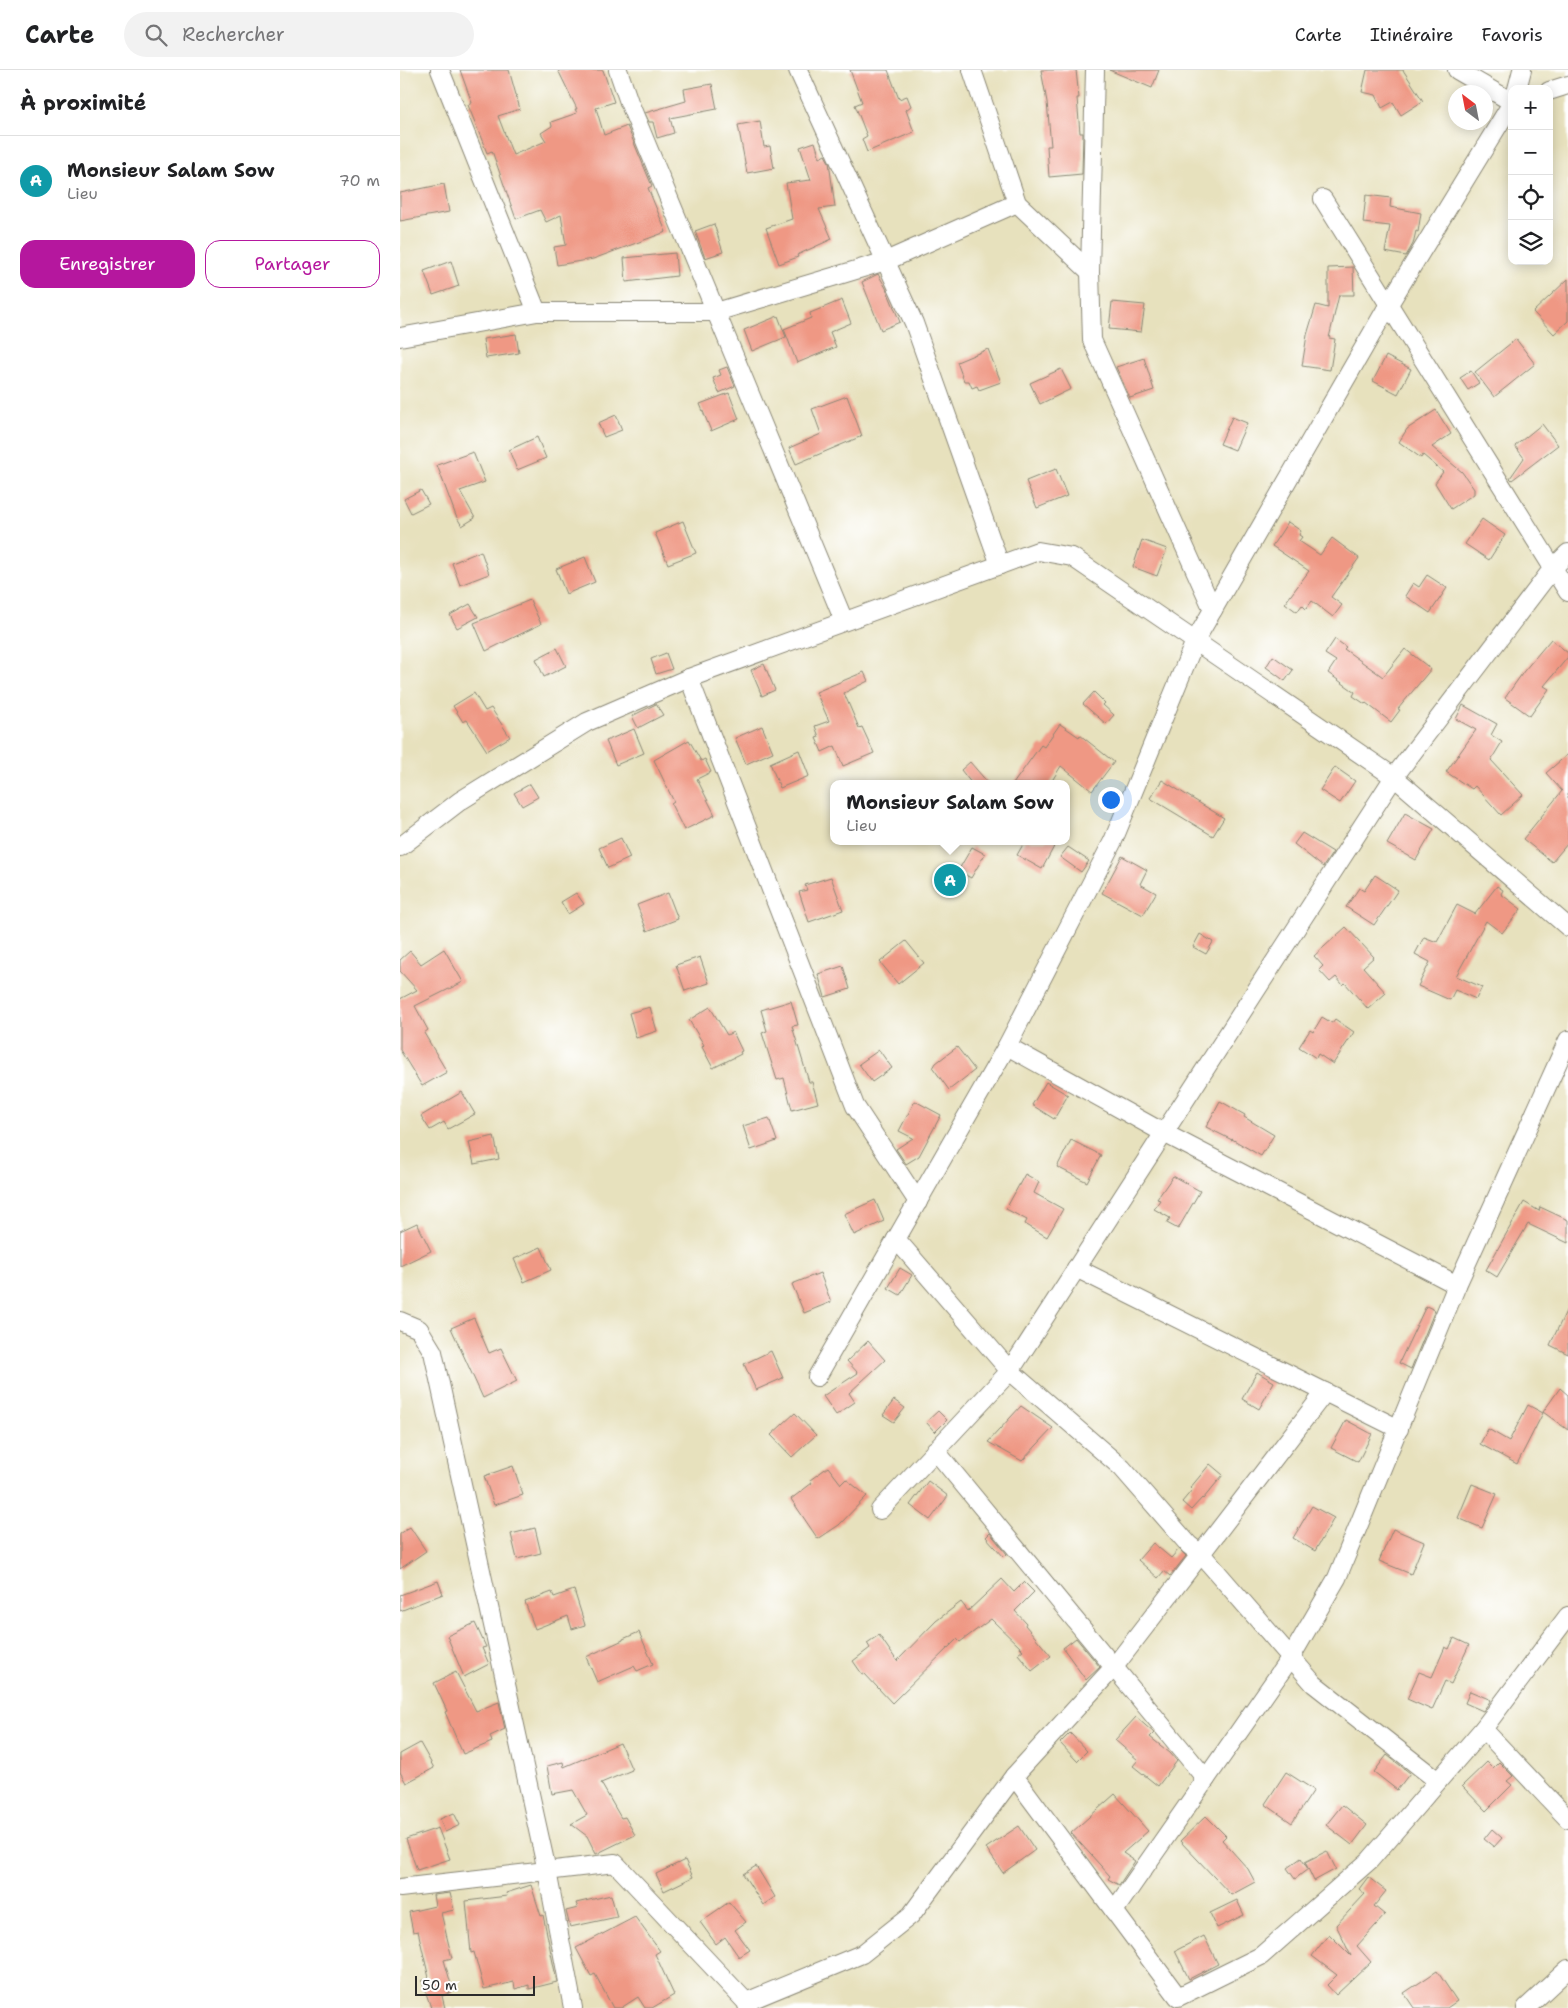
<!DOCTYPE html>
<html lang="fr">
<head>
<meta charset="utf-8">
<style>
  body { margin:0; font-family:"Shantell Sans",sans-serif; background:#f2f2f2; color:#202124 }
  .controls { position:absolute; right:15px; top:15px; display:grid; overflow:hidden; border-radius:10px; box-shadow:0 2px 12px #0003 }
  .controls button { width:45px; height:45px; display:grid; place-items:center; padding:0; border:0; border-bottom:1px solid #e0e0e0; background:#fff; color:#202124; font:25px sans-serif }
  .compass { position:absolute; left:1048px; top:15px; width:45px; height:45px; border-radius:50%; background:#fff; box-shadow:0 2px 12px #0003; rotate:328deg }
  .scale { position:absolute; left:15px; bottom:12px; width:120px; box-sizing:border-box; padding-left:5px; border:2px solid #2b2b2b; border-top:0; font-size:14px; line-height:18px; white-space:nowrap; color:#2b2b2b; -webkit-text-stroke:4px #fff; paint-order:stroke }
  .you { position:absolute; left:710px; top:729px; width:18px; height:18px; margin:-12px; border:4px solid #fff; border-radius:50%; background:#1a73e8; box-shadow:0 0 0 8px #1a73e833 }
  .badge { display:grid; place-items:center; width:32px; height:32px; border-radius:50%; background:#b5179e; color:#fff; font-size:16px; font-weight:700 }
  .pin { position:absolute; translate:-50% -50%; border:2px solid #fff; box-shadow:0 1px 5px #0006 }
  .popup { position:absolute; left:430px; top:710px; width:240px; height:65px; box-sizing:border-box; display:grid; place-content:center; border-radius:10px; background:#fff; filter:drop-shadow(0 1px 4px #0005); font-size:16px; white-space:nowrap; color:#757577 }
  .popup b { font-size:19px; color:#202124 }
  .popup::after { content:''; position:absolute; left:50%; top:100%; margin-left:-10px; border:10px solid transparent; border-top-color:#fff }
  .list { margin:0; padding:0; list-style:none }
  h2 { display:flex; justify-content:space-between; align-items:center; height:65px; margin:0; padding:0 20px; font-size:21px }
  h2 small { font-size:16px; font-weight:400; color:#757577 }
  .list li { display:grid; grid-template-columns:32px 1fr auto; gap:15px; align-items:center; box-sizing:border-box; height:90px; padding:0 20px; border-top:1px solid #e0e0e0 }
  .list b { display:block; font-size:19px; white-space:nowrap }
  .list p { margin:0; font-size:16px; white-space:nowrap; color:#757577 }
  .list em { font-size:16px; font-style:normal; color:#757577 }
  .actions { display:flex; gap:10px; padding:15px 20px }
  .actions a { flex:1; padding:11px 0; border:1px solid #b5179e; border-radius:15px; text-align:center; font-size:18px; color:#b5179e }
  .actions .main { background:#b5179e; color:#fff }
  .icon { flex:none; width:28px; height:28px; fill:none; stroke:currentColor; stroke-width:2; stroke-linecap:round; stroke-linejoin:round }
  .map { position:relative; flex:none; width:1168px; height:1938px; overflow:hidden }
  header { display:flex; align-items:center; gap:30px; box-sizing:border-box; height:70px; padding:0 25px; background:#fff; border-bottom:1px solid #e0e0e0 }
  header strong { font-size:24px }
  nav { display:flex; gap:28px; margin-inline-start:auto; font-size:18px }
  .search { width:350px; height:45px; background:#f2f2f2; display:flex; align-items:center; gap:12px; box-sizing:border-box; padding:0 18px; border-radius:28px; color:#757577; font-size:19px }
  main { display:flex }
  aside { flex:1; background:#fff }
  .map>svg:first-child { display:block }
  .building { fill:#ef9884 }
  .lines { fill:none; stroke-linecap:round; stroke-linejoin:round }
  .street-casing { stroke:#898674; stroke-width:20 }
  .street { stroke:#fff; stroke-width:18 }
</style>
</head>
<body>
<header>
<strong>Carte</strong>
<div class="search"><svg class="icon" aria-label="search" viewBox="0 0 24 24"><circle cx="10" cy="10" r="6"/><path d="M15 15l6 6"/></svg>Rechercher</div>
<nav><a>Carte</a><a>Itinéraire</a><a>Favoris</a></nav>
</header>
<main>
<aside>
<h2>À proximité<small></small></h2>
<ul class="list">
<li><span class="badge" style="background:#0f9aa8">A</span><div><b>Monsieur Salam Sow</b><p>Lieu</p></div><em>70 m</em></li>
</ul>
<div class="actions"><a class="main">Enregistrer</a><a>Partager</a></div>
</aside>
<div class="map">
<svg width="1168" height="1938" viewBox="0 0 1168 1938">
  <rect width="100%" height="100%" fill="#fff"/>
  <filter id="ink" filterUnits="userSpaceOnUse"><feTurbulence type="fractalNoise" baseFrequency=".02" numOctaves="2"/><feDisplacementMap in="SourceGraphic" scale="10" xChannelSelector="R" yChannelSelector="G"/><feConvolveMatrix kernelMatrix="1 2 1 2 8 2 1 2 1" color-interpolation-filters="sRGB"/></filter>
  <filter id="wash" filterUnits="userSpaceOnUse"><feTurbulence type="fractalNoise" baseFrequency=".0096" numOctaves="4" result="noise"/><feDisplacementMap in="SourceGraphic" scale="20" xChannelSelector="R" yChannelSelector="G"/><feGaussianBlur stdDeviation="1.12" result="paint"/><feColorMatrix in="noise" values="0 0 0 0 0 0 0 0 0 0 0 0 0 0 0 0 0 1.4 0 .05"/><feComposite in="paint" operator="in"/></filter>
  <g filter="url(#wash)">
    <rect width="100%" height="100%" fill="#e7e1bd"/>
    <g id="blocks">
      <g class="building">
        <polygon points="60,0 109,0 120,39 98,46 113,85 146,71 141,63 152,56 151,52 177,43 175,39 177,39 158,0 203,0 214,32 196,38 204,65 227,56 252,116 248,118 266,162 193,189 157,195 154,177 166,175 161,145 146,152 140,140 116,149 92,81 87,83 68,35 72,33"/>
        <polygon points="450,0 488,0 499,29 507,26 511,36 506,40 514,62 467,82 462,69 467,66 455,35 462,32"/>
        <polygon points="641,0 676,0 679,28 677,28 680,63 683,63 682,104 649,107 647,76 651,76 647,32"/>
        <polygon points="709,0 759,0 752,18"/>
        <polygon points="967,0 1003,0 1023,31 1001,45 993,32 982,38 976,25 962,22"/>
        <polygon points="312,14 317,39 270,48 274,63 257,68 253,52 249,52 245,43 286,31 284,19"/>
        <polygon points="360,51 364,77 370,76 374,98 347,103 338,55"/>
        <polygon points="415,72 420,88 425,85 429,92 435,137 419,139 432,169 397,185 398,187 379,194 366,158 392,149 386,113 411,110 400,77"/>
        <polygon points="44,114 49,142 0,151 0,123"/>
        <polygon points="966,125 991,128 990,137 1021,143 1018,162 1016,161 1013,174 1006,186 985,182 990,156 963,153"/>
        <polygon points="314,154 323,182 305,188 295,161"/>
        <polygon points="275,183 277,206 226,212 224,188"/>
        <polygon points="51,191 59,216 33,225 24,201"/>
        <polygon points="953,197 954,225 939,225 929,268 935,269 930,300 902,296 907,265 916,235 928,238 928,198"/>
        <polygon points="478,204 486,218 500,252 481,260 462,212"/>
        <polygon points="1168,209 1168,251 1154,264 1133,242"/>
        <polygon points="442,230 451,253 430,262 436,277 397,293 384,259 411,248 410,243"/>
        <polygon points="712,232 745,235 741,262 709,259"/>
        <polygon points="378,246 386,267 352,281 344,260"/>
        <polygon points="116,264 119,283 86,288 83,269"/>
        <polygon points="1116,269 1135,294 1094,327 1075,302"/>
        <polygon points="588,279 601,312 579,320 577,316 572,318 569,311 564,311 557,292"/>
        <polygon points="986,286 1011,299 998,324 973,311"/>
        <polygon points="744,288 754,320 730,328 716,297"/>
        <polygon points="327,297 335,316 319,323 313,308 321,305 319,300"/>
        <polygon points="661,299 671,319 640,334 630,313"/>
        <polygon points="1071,301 1079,313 1068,320 1060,308"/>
        <polygon points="329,323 339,349 311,361 300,334"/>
        <polygon points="447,326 462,366 396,394 389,378 421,364 412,339"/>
        <polygon points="1036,340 1051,364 1032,377 1062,402 1074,419 1074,424 1051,439 1035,413 1043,402 1023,385 1021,388 999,372 1007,359"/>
        <polygon points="216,345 222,360 204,367 198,353"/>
        <polygon points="832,347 847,353 835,380 820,374"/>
        <polygon points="1142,354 1158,375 1112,410 1110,408 1124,388 1115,376"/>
        <polygon points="137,367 146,388 117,400 109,380"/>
        <polygon points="73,382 85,412 60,421 75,448 62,456 56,446 37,395"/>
        <polygon points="656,399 667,426 637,438 626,411"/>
        <polygon points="21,420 29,434 11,443 4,429"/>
        <polygon points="1082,449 1105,465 1089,490 1065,474"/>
        <polygon points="283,451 296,483 268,494 255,463"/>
        <polygon points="888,452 901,461 899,465 902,467 899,471 920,485 932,468 959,488 931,527 942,535 933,547 912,531 906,539 902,535 897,542 885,533 909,501 872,476"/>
        <polygon points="742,470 767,479 757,506 733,497"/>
        <polygon points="81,481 89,504 60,515 52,493"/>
        <polygon points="185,487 195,512 166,524 156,499"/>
        <polygon points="1027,505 1047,518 1030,543 1005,526 1013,513 1019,517"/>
        <polygon points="130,530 141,554 86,581 74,553"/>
        <polygon points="70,534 78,547 57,558 50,545"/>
        <polygon points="935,569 946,577 944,579 983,607 1005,579 1031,599 998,639 1000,640 991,652 966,633 965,634 953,626 955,622 928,603 936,591 925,584"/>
        <polygon points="1151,569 1168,583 1168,587 1144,616 1149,619 1130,646 1105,628 1124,601"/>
        <polygon points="157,578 166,596 144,607 136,589"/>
        <polygon points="266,583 272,599 256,604 251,589"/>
        <polygon points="873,586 893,600 885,611 866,597"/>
        <polygon points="364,594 375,620 362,626 351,600"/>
        <polygon points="464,602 468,611 444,623 459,658 462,657 474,683 443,696 435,676 422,682 416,668 419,667 415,656 429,651 416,622"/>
        <polygon points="694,622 705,633 703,635 714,645 706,654 683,634"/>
        <polygon points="74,623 85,641 91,638 110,667 87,681 67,650 63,652 53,636"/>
        <polygon points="256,634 263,645 238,658 232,646"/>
        <polygon points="1063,635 1097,654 1091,665 1102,672 1091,690 1123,725 1101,745 1075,716 1072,719 1046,702 1076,660 1056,649"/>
        <polygon points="660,654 679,667 680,665 714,692 692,721 661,696 650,714 613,714 641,675 644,677"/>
        <polygon points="362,656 373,682 346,694 335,668"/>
        <polygon points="234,659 244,683 216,695 206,671"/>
        <polygon points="289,670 301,691 305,689 311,702 297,709 315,745 284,760 271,734 274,732 254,690"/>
        <polygon points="399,680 409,706 380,718 370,693"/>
        <polygon points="1168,684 1168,773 1152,792 1123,769 1162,721 1146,703"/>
        <polygon points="570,692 589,714 572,714 561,700"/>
        <polygon points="935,697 955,711 940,733 920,720"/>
        <polygon points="762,710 824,748 813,766 750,728"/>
        <polygon points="130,714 138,727 122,736 114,723"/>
        <polygon points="1005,743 1034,759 1016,790 987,774"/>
        <polygon points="902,763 933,782 923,797 894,774"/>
        <polygon points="221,768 230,788 208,798 199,778"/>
        <polygon points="625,771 657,771 642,799 617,785"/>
        <polygon points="572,777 585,784 571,808 558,801"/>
        <polygon points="668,777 689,791 681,802 660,787"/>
        <polygon points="722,786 747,800 740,814 756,823 743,845 702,823"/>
        <polygon points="975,805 998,820 974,855 946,837 959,818 964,821"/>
        <polygon points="431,807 443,840 409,852 399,822 407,820 405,815"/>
        <polygon points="1097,816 1103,820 1101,824 1121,839 1102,863 1086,851 1056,906 1082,917 1076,929 1055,920 1050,930 1018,916 1030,892 1015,884 1024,867 1037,872 1057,835 1075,844"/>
        <polygon points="176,823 184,834 168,844 161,832"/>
        <polygon points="268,823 278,849 247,861 237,835"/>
        <polygon points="946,857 974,887 963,897 986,923 968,939 945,913 943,915 936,907 930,912 919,900 923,896 914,886"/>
        <polygon points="800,864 813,872 806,884 793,877"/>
        <polygon points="506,871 524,893 498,914 480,892"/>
        <polygon points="44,879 63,912 15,936 28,960 24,963 47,1002 22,1016 0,980 0,929 17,920 0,901 0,890 10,881 21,894"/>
        <polygon points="300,887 309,913 285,921 276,895"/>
        <polygon points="443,896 450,919 425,927 418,904"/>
        <polygon points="391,931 398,955 392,956 409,1012 412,1012 418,1033 392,1040 384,1008 377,1010 362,963 367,961 361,940"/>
        <polygon points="250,937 257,961 236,968 229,943"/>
        <polygon points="310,937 327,965 333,962 342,981 340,982 341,984 313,998 302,977 304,975 289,950"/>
        <polygon points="922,947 932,953 935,949 954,962 933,994 918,984 916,988 899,977 910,960 913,962"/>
        <polygon points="557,977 575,1000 549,1020 533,998 536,993"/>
        <polygon points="479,980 492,998 472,1012 459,994"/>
        <polygon points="646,1012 668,1025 654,1049 632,1035"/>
        <polygon points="62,1022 75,1044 48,1059 44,1052 30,1060 21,1046"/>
        <polygon points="515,1031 541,1045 519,1086 506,1094 496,1079 513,1068 499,1061"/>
        <polygon points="820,1031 845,1045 844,1047 874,1065 861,1086 832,1069 832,1070 806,1057"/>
        <polygon points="369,1048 377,1071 351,1080 343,1056"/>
        <polygon points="94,1066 99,1089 74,1094 69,1072"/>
        <polygon points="671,1070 701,1085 687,1112 657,1097"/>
        <polygon points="625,1104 639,1112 634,1123 663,1139 647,1167 625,1154 627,1150 606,1139"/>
        <polygon points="773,1106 800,1121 778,1159 767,1153 770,1148 754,1139 760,1130 757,1129"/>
        <polygon points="475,1130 484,1151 454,1165 444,1144"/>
        <polygon points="1124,1132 1139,1141 1140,1137 1168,1150 1168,1173 1128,1154 1097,1207 1086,1200"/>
        <polygon points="17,1153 31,1181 0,1196 0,1161"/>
        <polygon points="141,1177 151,1200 124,1212 114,1189"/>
        <polygon points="500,1198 512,1205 500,1225 488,1218"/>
        <polygon points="420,1203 431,1232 404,1243 392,1214"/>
        <polygon points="1026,1236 1035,1240 1011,1299 999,1293"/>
        <polygon points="1168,1237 1168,1284 1150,1275"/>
        <polygon points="74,1248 89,1283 101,1278 117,1311 83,1328 51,1258"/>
        <polygon points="468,1271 485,1290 449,1323 455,1332 436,1345 423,1326 458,1303 447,1291"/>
        <polygon points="371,1281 383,1308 356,1320 344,1294"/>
        <polygon points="857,1302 874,1312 859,1339 842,1329"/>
        <polygon points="1160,1318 1168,1325 1168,1360 1143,1342"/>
        <polygon points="494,1330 505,1338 494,1352 483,1345"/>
        <polygon points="1128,1335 1143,1343 1117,1394 1080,1374 1088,1359 1109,1371"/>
        <polygon points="621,1336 653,1358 622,1391 588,1372"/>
        <polygon points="538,1341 547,1350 535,1362 526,1352"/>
        <polygon points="395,1343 416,1365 392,1387 371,1365"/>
        <polygon points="946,1350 972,1364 958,1392 931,1378"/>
        <polygon points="810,1394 823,1405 803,1429 802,1428 791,1440 782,1432 792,1420 790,1418"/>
        <polygon points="113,1396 123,1425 94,1435 84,1406"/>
        <polygon points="428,1397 441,1414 446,1409 467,1426 439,1455 418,1469 391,1429 412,1413 410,1410"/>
        <polygon points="528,1411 548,1426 530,1450 510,1435"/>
        <polygon points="1072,1414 1097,1424 1082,1458 1058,1448"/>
        <polygon points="912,1436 934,1448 915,1481 893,1468"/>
        <polygon points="10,1457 26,1481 0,1499 0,1464"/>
        <polygon points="135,1458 141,1483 117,1489 111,1464"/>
        <polygon points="993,1459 1024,1472 1011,1504 979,1491"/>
        <polygon points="590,1463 607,1484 604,1487 586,1467"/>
        <polygon points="753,1473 771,1488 779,1479 786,1486 770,1506 764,1501 758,1508 738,1490"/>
        <polygon points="602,1509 614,1522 624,1512 634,1522 615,1541 626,1553 625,1555 651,1586 632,1601 618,1584 623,1580 591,1549 560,1572 557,1569 492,1633 464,1603 462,1604 453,1591 470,1578 467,1573 479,1565 497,1591 536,1551 561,1532 568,1541"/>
        <polygon points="38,1511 43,1524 0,1541 0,1525"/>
        <polygon points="174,1520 185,1555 172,1559 168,1546 135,1559 125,1532 152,1522 154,1527"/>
        <polygon points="75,1553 86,1577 82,1578 89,1594 64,1607 47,1566"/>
        <polygon points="239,1562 253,1594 237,1601 234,1596 197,1612 186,1587 223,1570 223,1569"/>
        <polygon points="676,1568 700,1597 686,1610 663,1578"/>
        <polygon points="1054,1568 1069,1575 1051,1614 1045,1611 1032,1640 1007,1629 1019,1602 1032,1607 1045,1577 1049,1579"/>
        <polygon points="56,1602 76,1641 99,1632 105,1659 90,1666 92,1672 63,1684 45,1642 47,1641 34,1613"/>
        <polygon points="1070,1621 1091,1630 1083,1641 1065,1633"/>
        <polygon points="736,1647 754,1663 750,1667 770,1683 777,1691 758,1716 733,1696 738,1690 715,1670"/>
        <polygon points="670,1663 687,1681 677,1691 660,1673"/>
        <polygon points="20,1673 34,1698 6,1713 0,1702 0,1684"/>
        <polygon points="220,1673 232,1700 201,1713 221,1748 225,1747 235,1765 196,1784 187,1766 171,1754 187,1745 173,1720 152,1724 147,1696 163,1692 164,1697"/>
        <polygon points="987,1685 1010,1703 997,1720 974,1702"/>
        <polygon points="1087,1692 1093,1698 1099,1692 1113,1706 1107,1711 1112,1715 1086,1741 1062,1716"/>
        <polygon points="886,1702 914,1720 892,1753 865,1734"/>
        <polygon points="715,1724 748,1761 723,1783 735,1791 719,1815 708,1809 710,1806 671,1763"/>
        <polygon points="942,1735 967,1755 952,1775 926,1755"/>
        <polygon points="54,1743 60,1755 45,1762 40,1749"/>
        <polygon points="806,1746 826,1766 822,1770 848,1799 855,1812 831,1825 780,1771"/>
        <polygon points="619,1756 635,1780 603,1803 586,1778"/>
        <polygon points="38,1758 50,1789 17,1800 6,1769"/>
        <polygon points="1092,1759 1102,1768 1094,1777 1084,1769"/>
        <polygon points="927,1781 936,1799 914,1811 905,1792"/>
        <polygon points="901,1788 908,1799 895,1809 887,1798"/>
        <polygon points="285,1790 293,1807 264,1821 256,1804"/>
        <polygon points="356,1796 375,1827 363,1835 343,1804"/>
        <polygon points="968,1807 986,1821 974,1836 985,1845 957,1876 971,1892 936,1925 927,1915 937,1905 912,1886 929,1864 951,1886 936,1855 965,1824 959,1819"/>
        <polygon points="131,1815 141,1846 143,1845 157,1912 129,1919 129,1915 115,1919 114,1912 84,1919 74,1882 71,1883 66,1831 107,1826 106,1823"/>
        <polygon points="50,1823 54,1840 41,1843 52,1888 44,1890 53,1921 42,1926 45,1938 31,1938 22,1911 29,1908 18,1861 13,1862 9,1842 35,1836 33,1825"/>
        <polygon points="211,1825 217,1847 170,1857 166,1841 178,1838 176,1833"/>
        <polygon points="837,1830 844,1845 817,1858 810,1843"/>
        <polygon points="329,1832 346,1852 335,1860 350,1880 339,1887 325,1867 316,1874 300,1852"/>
        <polygon points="235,1847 260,1881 255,1884 274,1925 252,1938 245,1938 238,1927 221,1938 213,1938 195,1904 191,1906 176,1878"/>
        <polygon points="804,1866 818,1894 789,1909 775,1881"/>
        <polygon points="1037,1901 1057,1931 1047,1938 1014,1938 1004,1923"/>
      </g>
    </g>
  </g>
  <g filter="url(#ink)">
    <use href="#blocks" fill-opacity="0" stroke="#898674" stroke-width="1"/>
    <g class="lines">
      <defs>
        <g id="street">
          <polyline points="40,0 137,242"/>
          <polyline points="218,0 229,32 444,551"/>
          <polyline points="398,0 514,253 600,495"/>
          <polyline points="572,0 617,133 690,202"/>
          <polyline points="695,0 690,202 692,270 813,540"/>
          <polyline points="1057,0 1112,32"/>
          <polyline points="1117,19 1122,0"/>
          <polyline points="1149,21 1168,15"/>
          <polyline points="923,129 1168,522"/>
          <polyline points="0,267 137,242 316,242 486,191 617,133"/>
          <polyline points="289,608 455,1036 518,1132"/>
          <polyline points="0,777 60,731 187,652 289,608 638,481 672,487 994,707 1168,857"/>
          <polyline points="607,976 764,1063 1057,1215"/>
          <polyline points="496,1169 610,1301 722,1398 789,1475 802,1485 914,1614 1038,1711"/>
          <polyline points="676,1198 999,1359"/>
          <polyline points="0,1251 19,1259 33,1282 147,1801 173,1938"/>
          <polyline points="417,1307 607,976 713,771 795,571 989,234 1112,33"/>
          <polyline points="535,1380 806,1709"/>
          <polyline points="480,1440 610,1301 994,707 1153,498 1168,483"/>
          <polyline points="1083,1659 1168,1749"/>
          <polyline points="614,1706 778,1927 861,1886 970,1790 1083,1659 1168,1546"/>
          <polyline points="0,1818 215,1793 346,1932 348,1938"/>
          <polyline points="714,1841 891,1587 937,1508 1057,1215 1168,970"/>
          <polyline points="346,1932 462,1884 511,1845 614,1706 714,1597 925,1322"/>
          <polyline points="1126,1938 1168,1899"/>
        </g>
      </defs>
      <use href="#street" class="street-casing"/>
      <use href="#street" class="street"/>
    </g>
  </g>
</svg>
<div class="controls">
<button>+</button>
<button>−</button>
<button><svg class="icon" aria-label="locate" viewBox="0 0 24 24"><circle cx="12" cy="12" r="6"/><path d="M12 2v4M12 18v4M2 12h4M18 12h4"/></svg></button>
<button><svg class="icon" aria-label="layers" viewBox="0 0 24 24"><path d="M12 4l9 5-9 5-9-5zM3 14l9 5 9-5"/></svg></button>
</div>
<svg class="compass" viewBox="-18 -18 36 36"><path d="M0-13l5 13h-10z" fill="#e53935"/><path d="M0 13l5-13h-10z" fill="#757577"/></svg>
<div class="scale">50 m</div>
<div class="you"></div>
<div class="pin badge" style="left:550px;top:810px;background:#0f9aa8">A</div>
<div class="popup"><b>Monsieur Salam Sow</b>Lieu</div>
</div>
</main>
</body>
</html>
